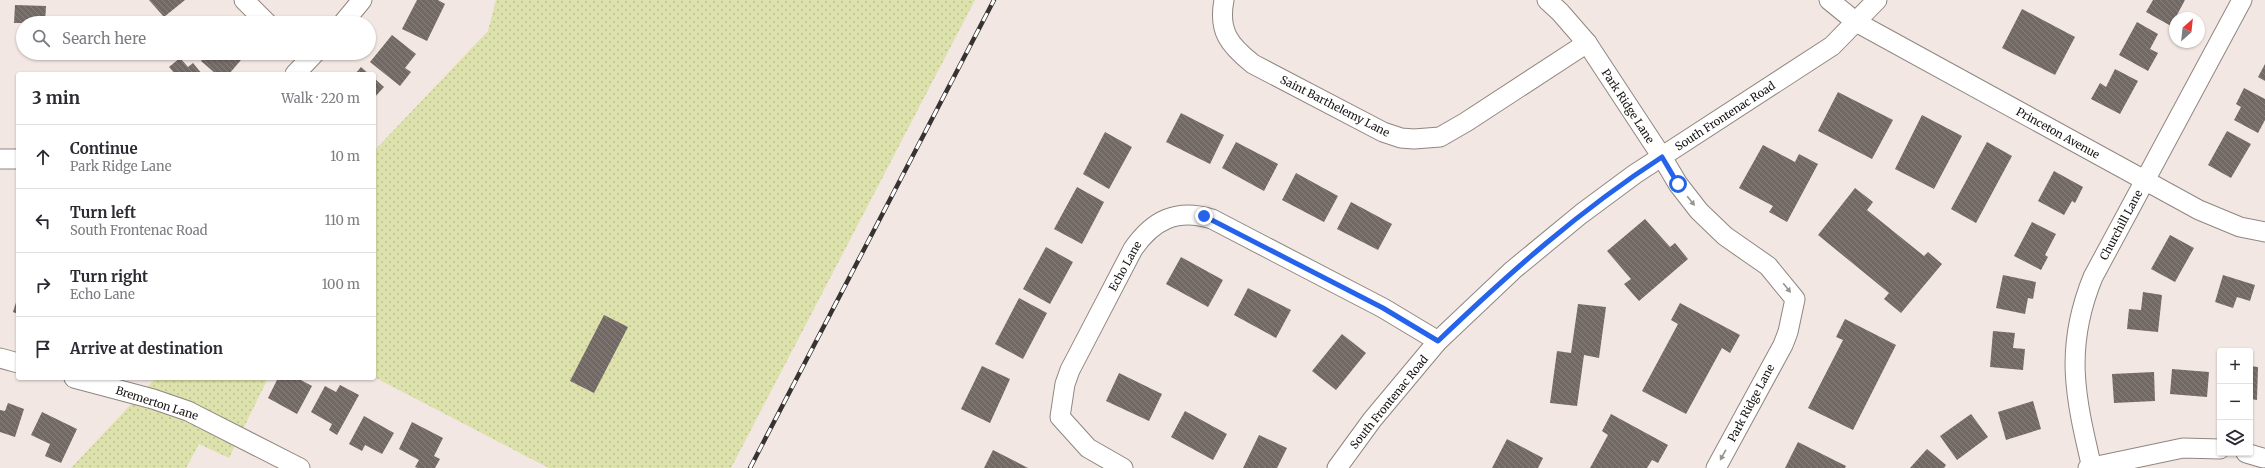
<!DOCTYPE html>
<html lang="en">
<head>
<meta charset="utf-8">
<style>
  body { margin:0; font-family:Merriweather,serif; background:#f7f7f7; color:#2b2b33 }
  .controls { position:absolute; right:12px; bottom:12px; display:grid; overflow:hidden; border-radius:4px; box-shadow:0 1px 3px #0004 }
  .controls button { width:36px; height:36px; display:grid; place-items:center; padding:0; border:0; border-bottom:1px solid #e1e1e2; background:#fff; color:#2b2b33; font:20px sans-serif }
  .compass { position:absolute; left:2169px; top:12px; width:36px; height:36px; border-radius:50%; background:#fff; box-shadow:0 1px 3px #0004; rotate:27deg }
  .stop { position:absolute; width:12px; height:12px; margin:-9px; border:3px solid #2563eb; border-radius:50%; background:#fff }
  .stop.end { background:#2563eb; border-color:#fff; box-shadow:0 1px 4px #0008 }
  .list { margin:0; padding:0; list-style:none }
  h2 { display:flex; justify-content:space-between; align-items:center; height:52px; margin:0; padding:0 16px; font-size:17px }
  h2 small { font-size:13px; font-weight:400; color:#7c7c81 }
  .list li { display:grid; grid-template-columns:26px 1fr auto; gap:12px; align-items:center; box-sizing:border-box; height:64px; padding:0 16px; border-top:1px solid #e1e1e2 }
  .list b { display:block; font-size:15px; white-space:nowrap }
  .list p { margin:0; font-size:13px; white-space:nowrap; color:#7c7c81 }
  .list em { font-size:13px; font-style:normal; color:#7c7c81 }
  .icon { flex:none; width:22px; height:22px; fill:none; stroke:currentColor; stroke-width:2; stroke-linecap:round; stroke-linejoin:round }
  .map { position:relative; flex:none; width:2265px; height:468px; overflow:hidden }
  .search { position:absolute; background:#fff; box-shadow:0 1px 3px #0004; left:16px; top:16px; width:360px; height:44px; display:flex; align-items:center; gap:10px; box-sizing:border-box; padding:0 14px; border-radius:22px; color:#7c7c81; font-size:15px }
  .panel { position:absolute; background:#fff; box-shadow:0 1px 3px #0004; left:16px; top:72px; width:360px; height:308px; border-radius:4px }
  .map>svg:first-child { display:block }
  .green { fill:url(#green-dots) }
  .building { fill:url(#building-back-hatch) }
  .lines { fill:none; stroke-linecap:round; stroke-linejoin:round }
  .street-casing { stroke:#908681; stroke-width:21 }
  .street { stroke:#fff; stroke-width:19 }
  .rail-casing { stroke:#383331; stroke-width:4.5 }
  .rail { stroke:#fff; stroke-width:3; stroke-dasharray:9; stroke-linecap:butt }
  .oneway { fill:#969594 }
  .route { stroke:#2563eb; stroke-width:5 }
  .labels { text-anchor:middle; stroke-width:3.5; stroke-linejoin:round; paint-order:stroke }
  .street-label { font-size:11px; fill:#161311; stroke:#fff }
</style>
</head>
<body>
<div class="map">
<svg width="2265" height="468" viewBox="0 0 2265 468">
  <defs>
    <pattern id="green-dots" width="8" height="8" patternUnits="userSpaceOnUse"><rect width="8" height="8" fill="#dde1ab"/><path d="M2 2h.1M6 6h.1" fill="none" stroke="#bdc092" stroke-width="1.8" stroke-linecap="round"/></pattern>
    <pattern id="building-back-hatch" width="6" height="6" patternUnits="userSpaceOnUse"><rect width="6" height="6" fill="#726864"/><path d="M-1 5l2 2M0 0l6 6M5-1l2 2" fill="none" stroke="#87807d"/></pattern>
  </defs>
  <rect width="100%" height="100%" fill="#f2e7e2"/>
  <g class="green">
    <polygon points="496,0 975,0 731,468 549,468 374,377 374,151 488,31"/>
    <polygon points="156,378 268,378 229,458 199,444 186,468 71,468"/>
  </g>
  <g class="building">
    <polygon points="149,0 185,0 164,17"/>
    <polygon points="417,0 438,0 445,4 427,41 402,29"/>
    <polygon points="2153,0 2185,0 2171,26 2146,12"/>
    <polygon points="15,5 46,6 45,23 23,23 23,41 21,41 22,23 14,23"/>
    <polygon points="2022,9 2075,37 2055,75 2002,48"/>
    <polygon points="2137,22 2158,34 2150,49 2158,53 2148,71 2119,55"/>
    <polygon points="392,35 416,54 405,68 411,72 400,86 370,62"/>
    <polygon points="208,53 247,53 229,74 216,74 201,61"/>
    <polygon points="180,58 188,67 193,63 202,74 175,74 169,67"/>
    <polygon points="2265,64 2265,81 2258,77"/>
    <polygon points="361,67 369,74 355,74"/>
    <polygon points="2115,69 2138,81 2120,114 2091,99 2100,83 2106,87"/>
    <polygon points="374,78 384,87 374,98"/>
    <polygon points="2244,88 2265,99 2265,120 2258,133 2234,120 2241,107 2236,104"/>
    <polygon points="1838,92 1893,120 1872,159 1818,131"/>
    <polygon points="1181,113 1224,135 1210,164 1166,142"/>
    <polygon points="1922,115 1962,136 1934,189 1895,169"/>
    <polygon points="2227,131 2251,144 2231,178 2208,165"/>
    <polygon points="1105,132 1132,147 1109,189 1083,174"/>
    <polygon points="1236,142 1278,164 1264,191 1222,168"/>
    <polygon points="1987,142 2012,156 1976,223 1951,209"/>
    <polygon points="1763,145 1795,162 1799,154 1818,164 1787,222 1769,212 1773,206 1739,188"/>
    <polygon points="2054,171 2083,187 2075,203 2072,201 2064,215 2038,201"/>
    <polygon points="1296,173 1338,196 1324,222 1282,200"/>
    <polygon points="1077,187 1104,202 1082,244 1054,229"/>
    <polygon points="1855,188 1873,202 1867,210 1924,256 1928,252 1942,264 1901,313 1884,299 1889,293 1818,235"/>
    <polygon points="1351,202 1392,224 1378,250 1337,229"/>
    <polygon points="1645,219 1670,247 1675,243 1688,259 1639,301 1624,284 1631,279 1607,251"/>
    <polygon points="2032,222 2056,234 2045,255 2048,257 2041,270 2014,256"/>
    <polygon points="2170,235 2194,248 2175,282 2151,269"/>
    <polygon points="1046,247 1073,262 1050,304 1023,289"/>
    <polygon points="1181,257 1223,280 1208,307 1166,284"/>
    <polygon points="2003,275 2036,282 2033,299 2028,298 2025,314 1996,308"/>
    <polygon points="2223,275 2255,285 2250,301 2237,297 2233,308 2215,302"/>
    <polygon points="1248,288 1291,310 1276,338 1234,315"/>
    <polygon points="2143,292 2162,295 2158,332 2127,329 2129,309 2141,310"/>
    <polygon points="18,296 18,314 13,312"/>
    <polygon points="1019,298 1047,313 1023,359 995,344"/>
    <polygon points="1680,303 1740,335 1730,353 1722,348 1686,414 1642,391 1678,324 1671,320"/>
    <polygon points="1578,304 1606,307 1599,358 1584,355 1577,406 1550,403 1557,351 1571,353"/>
    <polygon points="604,315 628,327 594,393 570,381"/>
    <polygon points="1845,319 1896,345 1853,430 1808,408 1843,340 1836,337"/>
    <polygon points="1993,331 2015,333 2013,348 2025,349 2023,370 1990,367"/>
    <polygon points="1342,334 1366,353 1336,390 1312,371"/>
    <polygon points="982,366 1010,379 990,423 961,409"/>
    <polygon points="2250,366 2258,367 2257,400 2250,399"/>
    <polygon points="2172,369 2209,372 2207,397 2170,394"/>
    <polygon points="2154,372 2155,401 2114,403 2112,374"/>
    <polygon points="1119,373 1162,394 1149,421 1106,401"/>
    <polygon points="278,378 297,378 312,386 297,414 268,398"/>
    <polygon points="340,385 359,395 337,435 329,430 332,424 311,412 325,386 336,392"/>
    <polygon points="2033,401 2041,429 2006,440 1998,412"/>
    <polygon points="8,403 24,409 15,437 0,432 0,410 5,411"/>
    <polygon points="1185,411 1227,434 1213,460 1171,437"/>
    <polygon points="42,412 77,429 61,463 45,456 50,444 31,435"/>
    <polygon points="1611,414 1668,445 1658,463 1652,460 1647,468 1590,468 1608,435 1602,431"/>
    <polygon points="1971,414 1988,437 1957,460 1940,436"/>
    <polygon points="364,416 394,433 382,454 365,445 362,451 349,444"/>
    <polygon points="412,422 443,438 434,456 440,459 435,468 418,468 415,467 419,460 399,449"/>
    <polygon points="1259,435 1287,448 1277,468 1243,468"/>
    <polygon points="1507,439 1543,458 1538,468 1492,468"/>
    <polygon points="1798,442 1846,466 1845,468 1785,468"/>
    <polygon points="1927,449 1946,465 1944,468 1910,468"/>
    <polygon points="993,450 1028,468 984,468"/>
  </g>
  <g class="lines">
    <defs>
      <g id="street">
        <polyline points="244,0 267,23"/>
        <path d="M1224,0C1218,31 1229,45 1253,64L1383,132L1401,138L1414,139L1440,137L1466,122L1587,43"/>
        <polyline points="1547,0 1560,12 1587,43 1662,157 1678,184 1699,211 1725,236 1768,266 1795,299 1788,332 1783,345 1716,468"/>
        <polyline points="1829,0 1856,22 2199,210 2240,227 2265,232"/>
        <polyline points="343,23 362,0"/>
        <polyline points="295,74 315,53"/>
        <polyline points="0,159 18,159"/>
        <polyline points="0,358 18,363"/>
        <polyline points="74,378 153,399 188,411 300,468"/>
        <polyline points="2246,453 2263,458"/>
        <path d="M1123,468L1088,448L1060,417L1065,384L1070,370L1133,249C1153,220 1177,208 1212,219L1383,308L1438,341"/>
        <polyline points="1337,468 1372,420 1438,341 1513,270 1581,214 1635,174 1832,46 1877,0"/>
        <polyline points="2088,468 2183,448 2220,449"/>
        <path d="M2092,468C2075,396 2064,348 2093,277L2242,0"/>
      </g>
    </defs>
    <use href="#street" class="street-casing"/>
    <use href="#street" class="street"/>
    <defs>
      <polyline id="rail" points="750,468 994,0"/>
    </defs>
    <use href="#rail" class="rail-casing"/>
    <use href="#rail" class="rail"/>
  </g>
  <defs><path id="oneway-solid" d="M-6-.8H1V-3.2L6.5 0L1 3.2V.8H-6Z"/></defs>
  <g class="oneway">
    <use href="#oneway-solid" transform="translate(1691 201) rotate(51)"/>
    <use href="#oneway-solid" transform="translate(1787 288) rotate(51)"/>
    <use href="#oneway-solid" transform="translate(1723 455) rotate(119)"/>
  </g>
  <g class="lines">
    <path class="route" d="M1204,216L1383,308L1438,341C1508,274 1580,210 1662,157L1678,184"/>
  </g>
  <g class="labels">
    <g class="street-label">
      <text transform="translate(1335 106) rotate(27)" y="4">Saint Barthelemy Lane</text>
      <text transform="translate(1628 106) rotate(57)" y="4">Park Ridge Lane</text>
      <text transform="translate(1725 116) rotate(-33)" y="4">South Frontenac Road</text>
      <text transform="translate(2058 133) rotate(29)" y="4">Princeton Avenue</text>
      <text transform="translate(2121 225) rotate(-62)" y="4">Churchill Lane</text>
      <text transform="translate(1125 266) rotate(-61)" y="4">Echo Lane</text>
      <text transform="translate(1389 402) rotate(-51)" y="4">South Frontenac Road</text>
      <text transform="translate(157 403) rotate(18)" y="4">Bremerton Lane</text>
      <text transform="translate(1751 403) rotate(-62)" y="4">Park Ridge Lane</text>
    </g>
  </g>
</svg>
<div class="controls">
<button>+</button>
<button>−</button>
<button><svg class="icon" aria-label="layers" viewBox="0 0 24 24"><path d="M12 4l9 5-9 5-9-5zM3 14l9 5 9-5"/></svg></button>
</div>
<svg class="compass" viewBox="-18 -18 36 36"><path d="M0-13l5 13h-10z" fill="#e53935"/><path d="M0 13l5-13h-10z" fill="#7c7c81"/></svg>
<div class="stop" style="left:1678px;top:184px"></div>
<div class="stop end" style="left:1204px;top:216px"></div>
<div class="search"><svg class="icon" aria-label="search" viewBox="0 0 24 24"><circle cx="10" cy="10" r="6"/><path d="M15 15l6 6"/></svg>Search here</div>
<section class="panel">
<h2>3 min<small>Walk · 220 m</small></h2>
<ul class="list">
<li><svg class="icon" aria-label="ahead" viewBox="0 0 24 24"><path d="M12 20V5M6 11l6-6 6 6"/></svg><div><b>Continue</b><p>Park Ridge Lane</p></div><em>10 m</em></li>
<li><svg class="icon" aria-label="left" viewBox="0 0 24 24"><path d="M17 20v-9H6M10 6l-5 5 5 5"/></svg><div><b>Turn left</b><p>South Frontenac Road</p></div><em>110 m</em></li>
<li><svg class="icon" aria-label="right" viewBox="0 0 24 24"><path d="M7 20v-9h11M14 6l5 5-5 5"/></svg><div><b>Turn right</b><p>Echo Lane</p></div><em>100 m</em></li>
<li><svg class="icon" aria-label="arrive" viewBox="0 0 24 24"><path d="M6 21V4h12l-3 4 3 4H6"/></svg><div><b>Arrive at destination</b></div></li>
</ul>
</section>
</div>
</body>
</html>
